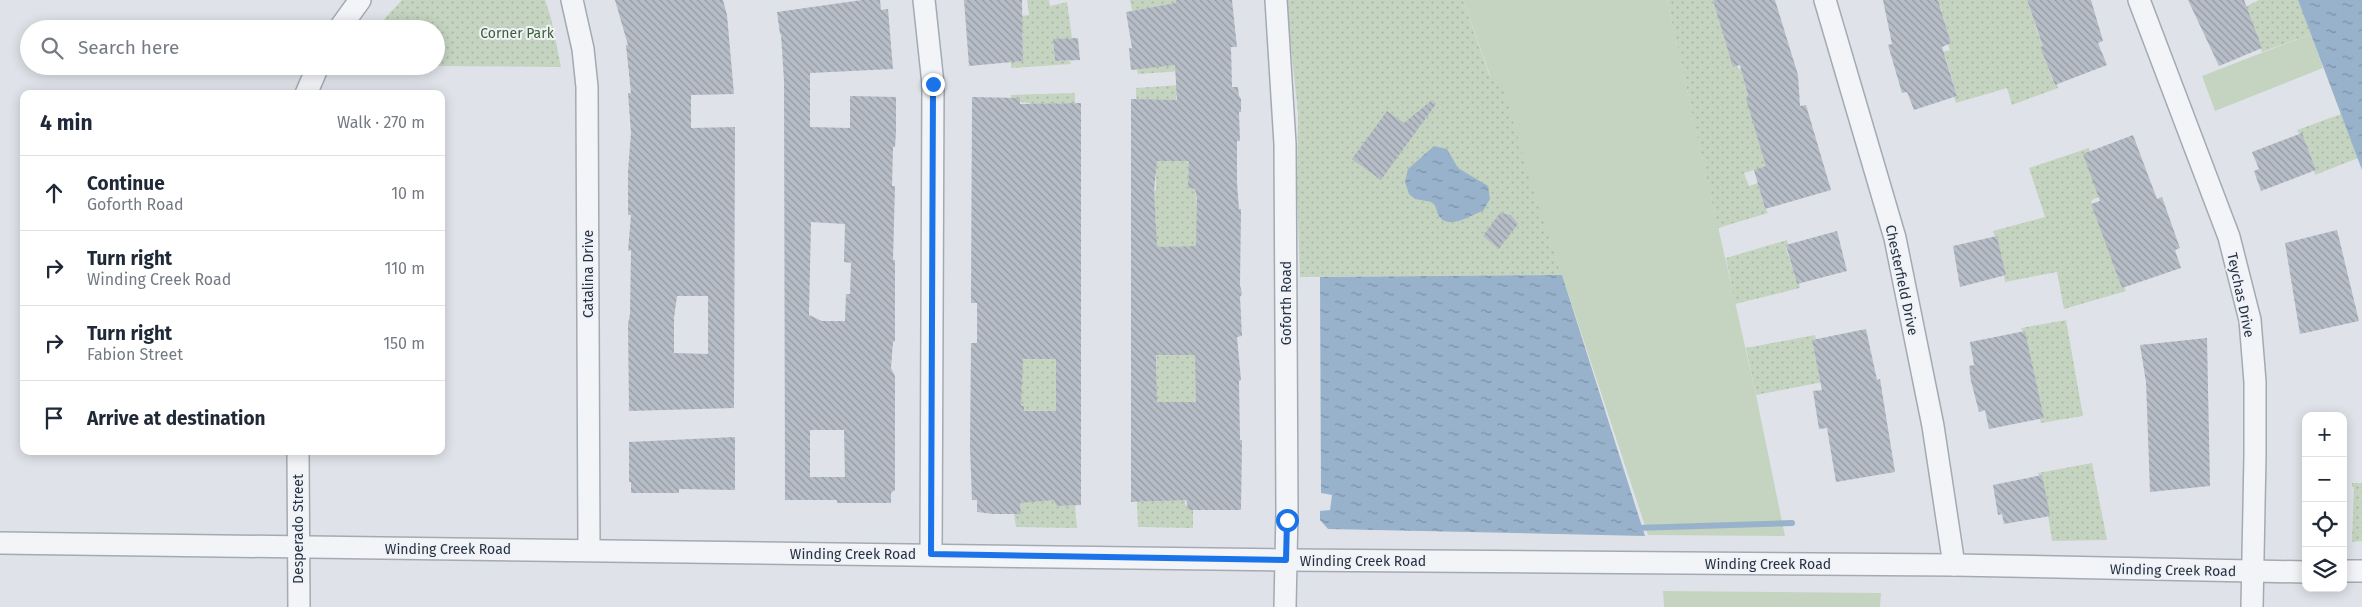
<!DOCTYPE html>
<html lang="en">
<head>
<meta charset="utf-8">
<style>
  body { margin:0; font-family:"Fira Sans",sans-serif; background:#f2f2f3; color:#1f2937 }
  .controls { position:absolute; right:15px; bottom:15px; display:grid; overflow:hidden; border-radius:10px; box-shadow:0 2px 12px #0003 }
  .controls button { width:45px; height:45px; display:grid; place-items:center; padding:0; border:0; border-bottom:1px solid #e0e1e3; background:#fff; color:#1f2937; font:25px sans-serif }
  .stop { position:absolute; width:15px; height:15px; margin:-11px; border:4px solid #1a73e8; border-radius:50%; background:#fff }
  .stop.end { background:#1a73e8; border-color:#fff; box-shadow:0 1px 5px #0008 }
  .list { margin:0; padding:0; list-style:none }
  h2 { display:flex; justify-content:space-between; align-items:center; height:65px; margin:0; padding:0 20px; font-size:21px }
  h2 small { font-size:16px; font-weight:400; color:#747a83 }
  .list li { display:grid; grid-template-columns:32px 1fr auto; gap:15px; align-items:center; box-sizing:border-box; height:75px; padding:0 20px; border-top:1px solid #e0e1e3 }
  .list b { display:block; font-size:19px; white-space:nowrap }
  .list p { margin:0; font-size:16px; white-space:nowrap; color:#747a83 }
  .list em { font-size:16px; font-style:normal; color:#747a83 }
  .icon { flex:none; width:28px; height:28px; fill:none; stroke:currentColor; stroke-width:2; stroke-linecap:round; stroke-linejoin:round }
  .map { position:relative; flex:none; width:2362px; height:607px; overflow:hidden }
  .search { position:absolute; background:#fff; box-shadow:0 2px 12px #0003; left:20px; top:20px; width:425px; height:55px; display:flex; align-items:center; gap:12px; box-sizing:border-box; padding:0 18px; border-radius:28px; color:#747a83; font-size:19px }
  .panel { position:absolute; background:#fff; box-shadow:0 2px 12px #0003; left:20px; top:90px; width:425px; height:365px; border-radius:10px }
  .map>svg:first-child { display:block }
  .grass { fill:#c5d4c0 }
  .park { fill:url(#park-dots) }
  .water { fill:url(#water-ripples) }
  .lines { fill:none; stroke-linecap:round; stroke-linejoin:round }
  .stream { stroke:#98b2cb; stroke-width:6 }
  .building { fill:url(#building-back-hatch); fill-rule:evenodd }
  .minor-casing { stroke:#a4aab3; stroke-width:24 }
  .minor { stroke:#f2f4f7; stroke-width:21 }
  .route { stroke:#1a73e8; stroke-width:6 }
  .labels { text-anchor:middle; stroke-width:4; stroke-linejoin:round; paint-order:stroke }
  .park-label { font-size:14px; fill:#3c5e34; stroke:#eff2f7 }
  .street-label { font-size:14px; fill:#273141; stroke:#eff2f7 }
</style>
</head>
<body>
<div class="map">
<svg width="2362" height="607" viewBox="0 0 2362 607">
  <defs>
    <pattern id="park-dots" width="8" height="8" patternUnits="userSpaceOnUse" patternTransform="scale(1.25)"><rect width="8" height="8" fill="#c5d4c0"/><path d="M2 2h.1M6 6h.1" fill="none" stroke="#a9b6a6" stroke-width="1.8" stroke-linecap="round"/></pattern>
    <pattern id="water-ripples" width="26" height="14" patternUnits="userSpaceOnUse" patternTransform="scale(1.25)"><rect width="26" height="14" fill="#98b2cb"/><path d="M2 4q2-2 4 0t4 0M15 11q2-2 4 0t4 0" fill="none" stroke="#7c91a6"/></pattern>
    <pattern id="building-back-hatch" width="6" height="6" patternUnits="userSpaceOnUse" patternTransform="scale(1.25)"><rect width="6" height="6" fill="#b6bdc6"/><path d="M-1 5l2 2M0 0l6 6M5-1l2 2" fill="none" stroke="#949aa2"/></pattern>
  </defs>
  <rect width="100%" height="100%" fill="#dfe3e9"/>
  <g class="grass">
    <polygon points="1463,0 1667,0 1756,395 1785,536 1648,535 1562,275"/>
    <polygon points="2311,34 2323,68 2215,111 2202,76"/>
    <polygon points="1663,591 1881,593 1880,607 1664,607"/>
  </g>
  <g class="park">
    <polygon points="402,0 545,0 551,18 561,67 436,66 436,29 375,29"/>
    <polygon points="1027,0 1049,0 1050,6 1067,2 1072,38 1053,40 1055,61 1070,61 1071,64 1011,68 1011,62 1023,61 1023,32 1015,32 987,20 1029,15"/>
    <polygon points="1130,0 1176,0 1211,69 1138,74 1137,69 1151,8 1132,11"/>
    <polygon points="1286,0 1463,0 1489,74 1496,85 1503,87 1534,193 1562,275 1300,277 1297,191 1298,114"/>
    <polygon points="1667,0 1713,0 1738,69 1743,68 1769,166 1744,173 1749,186 1758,183 1763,204 1768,213 1718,228"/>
    <polygon points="1935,0 2027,0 2039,36 2047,40 2041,42 2043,46 2040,47 2054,84 2057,84 2058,88 2012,105 2007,88 1956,103 1954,97 1957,96 1946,58 1942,52 1950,50 1948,44 1951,43 1940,5"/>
    <polygon points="2259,0 2298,0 2311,34 2262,52 2248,11 2243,8"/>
    <polygon points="1224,82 1176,96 1178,121 1227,160 1188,188 1195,189 1196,200 1218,200 1196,247 1177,246 1177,355 1228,354 1232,401 1183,402 1185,504 1193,510 1193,528 1138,527 1137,502 1157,501 1156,217 1138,216 1138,191 1156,190 1156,170 1138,170 1136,88"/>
    <polygon points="1075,93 1075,103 1056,103 1057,506 1075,505 1077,528 1016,527 1014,514 1021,514 1020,503 1028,502 1027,411 1024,411 1024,406 991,406 991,363 1026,359 1030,103 1020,102 1020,98 1011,98 1011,95"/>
    <polygon points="2341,114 2358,158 2315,175 2314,171 2316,170 2302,133 2299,134 2297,130"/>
    <polygon points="2089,148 2101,196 2092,200 2091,204 2122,287 2124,287 2126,291 2064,309 2057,272 2005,282 2004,276 2006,275 1997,236 1995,237 1993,231 2045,217 2029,168"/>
    <polygon points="1787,240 1788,244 1786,248 1797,284 1799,283 1800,288 1735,304 1726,258"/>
    <polygon points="2066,320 2083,416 2041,423 2040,419 2044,418 2025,332 2023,332 2021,328"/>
    <polygon points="1815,335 1816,339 1812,340 1820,379 1823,382 1756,395 1746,348"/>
    <polygon points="2092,463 2107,540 2052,541 2042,475 2039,476 2038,473"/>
    <polygon points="2352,483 2362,483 2362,541 2352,542 2354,487 2352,487"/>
  </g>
  <g class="water">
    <polygon points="2298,0 2362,0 2362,170"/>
    <path d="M1434,146L1447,149L1458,168L1488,186L1490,199L1483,211C1472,214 1449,231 1439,216C1436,211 1437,207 1432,202L1415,199L1409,194L1405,182L1408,169Z"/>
    <polygon points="1562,275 1645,536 1328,529 1320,520 1320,511 1330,510 1332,495 1321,493 1320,277"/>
  </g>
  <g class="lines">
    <polyline class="stream" points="1635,528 1792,523"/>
  </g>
  <g class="building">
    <path d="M615,0H723L727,15L734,94L691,95V128L735,127L734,408L629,411L628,324L630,314L631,250L628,251L631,215H628V171L631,133L628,93H631L626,45H628ZM677,296H708V354L674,353V318Z"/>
    <path d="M862,0H880L881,10L888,9L893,69L810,73V127L850,128V96L896,97V132L895,147H893L892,186H895L893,260H895V341L893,342L891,368L895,376V490L891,493V503H837V500H785L784,81L781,34H780L777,12ZM811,222L845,224L844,262L851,263L850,294H846L845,321H822L809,315ZM810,430H844L845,477H810Z"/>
    <polygon points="964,0 1022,0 1023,61 969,66"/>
    <path d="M1176,0H1232L1237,47H1231L1232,87H1238L1239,96L1241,99V112H1239L1240,141H1237V183L1239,209H1241L1240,285L1242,294L1240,297L1242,336L1237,337L1241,380L1239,381L1240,440H1242L1241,510H1189L1186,500L1131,502V99L1177,100L1175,65L1131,70L1129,48H1132L1126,12L1176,3ZM1157,161H1189L1188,188L1195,189L1197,200L1196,246L1157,247L1154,191ZM1156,355H1195L1196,402H1157Z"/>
    <polygon points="1713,0 1775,0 1798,75 1800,106 1806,105 1831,190 1765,209 1754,170 1766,166 1746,99 1748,95 1740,65 1733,67"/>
    <polygon points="1883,0 1938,0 1951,43 1942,47 1957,96 1914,110 1907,92 1902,93 1888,45 1892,44"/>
    <polygon points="2027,0 2091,0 2103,41 2098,43 2107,65 2055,85 2040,47 2043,46"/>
    <polygon points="2188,0 2244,0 2262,48 2219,66"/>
    <polygon points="1078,38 1080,60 1055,61 1053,39"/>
    <path d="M972,97L1020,98V104L1081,103V505L1057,506L1054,500L1020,503L1021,514H993L977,512V500H972L970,448L971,343H977V303H971ZM1023,359H1056V411H1024V406H1021Z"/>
    <polygon points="1432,100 1436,104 1381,180 1352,159 1387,111 1404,123"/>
    <polygon points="2302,133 2316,170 2261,191 2254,171 2259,169 2252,152"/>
    <polygon points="2133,135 2157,199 2162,197 2175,234 2180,248 2175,250 2181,268 2122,288 2091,204 2100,201 2083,154"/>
    <polygon points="1500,213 1511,215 1518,224 1499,249 1483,236"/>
    <polygon points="2337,230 2359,321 2300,334 2285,243"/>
    <polygon points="1837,231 1847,271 1797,284 1786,245"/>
    <polygon points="1997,236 2006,275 1960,287 1953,246"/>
    <polygon points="1866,329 1877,380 1880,379 1895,472 1836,482 1827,428 1819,429 1813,391 1822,390 1812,340"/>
    <polygon points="2025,331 2044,418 1989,429 1985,410 1979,412 1971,381 1969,366 1974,365 1970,342"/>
    <polygon points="2207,338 2210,486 2150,492 2146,382 2140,345"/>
    <polygon points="735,437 735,490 679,489 679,493 631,493 631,482 629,482 629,442"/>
    <polygon points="2042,475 2050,516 2004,524 2002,514 1998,515 1993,485"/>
  </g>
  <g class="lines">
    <defs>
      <g id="minor">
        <polyline points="572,0 583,49 587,87 589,549"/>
        <polyline points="924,0 933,84 931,554"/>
        <polyline points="1276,0 1285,144 1287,511 1285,607"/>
        <polyline points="1825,0 1895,238 1933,426 1954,565"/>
        <polyline points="2139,0 2229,237 2250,320 2255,382 2255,455 2252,607"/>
        <polyline points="339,29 360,0"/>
        <polyline points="306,94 318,66"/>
        <polyline points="298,451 299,607"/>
        <polyline points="0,543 1286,560 1954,565 2306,572"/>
        <polyline points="2343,571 2362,571"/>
      </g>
    </defs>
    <use href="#minor" class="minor-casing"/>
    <use href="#minor" class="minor"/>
  </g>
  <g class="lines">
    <polyline class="route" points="933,84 931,554 1286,560 1287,520"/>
  </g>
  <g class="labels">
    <g class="park-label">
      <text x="517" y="38">Corner Park</text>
    </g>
    <g class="street-label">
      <text transform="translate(588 274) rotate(-90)" y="5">Catalina Drive</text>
      <text transform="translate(1902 280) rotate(78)" y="5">Chesterfield Drive</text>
      <text transform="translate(2241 295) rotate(78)" y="5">Teychas Drive</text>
      <text transform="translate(1286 303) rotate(-90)" y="5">Goforth Road</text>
      <text transform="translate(298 529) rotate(-90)" y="5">Desperado Street</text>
      <text x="448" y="554">Winding Creek Road</text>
      <text x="853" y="559">Winding Creek Road</text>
      <text x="1363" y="566">Winding Creek Road</text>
      <text x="1768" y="569">Winding Creek Road</text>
      <text transform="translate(2173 570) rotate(1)" y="5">Winding Creek Road</text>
    </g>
  </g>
</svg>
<div class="controls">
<button>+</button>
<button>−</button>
<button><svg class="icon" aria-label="locate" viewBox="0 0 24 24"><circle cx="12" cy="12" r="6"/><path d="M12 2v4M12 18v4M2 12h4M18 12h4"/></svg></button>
<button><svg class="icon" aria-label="layers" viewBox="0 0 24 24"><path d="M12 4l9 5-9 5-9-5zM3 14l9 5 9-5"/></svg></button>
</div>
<div class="stop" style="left:1287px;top:520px"></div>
<div class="stop end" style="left:933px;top:84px"></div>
<div class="search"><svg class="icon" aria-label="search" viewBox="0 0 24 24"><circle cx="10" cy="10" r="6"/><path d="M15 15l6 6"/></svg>Search here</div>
<section class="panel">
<h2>4 min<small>Walk · 270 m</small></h2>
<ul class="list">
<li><svg class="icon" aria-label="ahead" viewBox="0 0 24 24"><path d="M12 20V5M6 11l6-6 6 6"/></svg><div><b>Continue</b><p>Goforth Road</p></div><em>10 m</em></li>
<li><svg class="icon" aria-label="right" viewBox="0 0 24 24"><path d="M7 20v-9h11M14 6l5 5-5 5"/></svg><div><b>Turn right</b><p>Winding Creek Road</p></div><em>110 m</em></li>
<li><svg class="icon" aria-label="right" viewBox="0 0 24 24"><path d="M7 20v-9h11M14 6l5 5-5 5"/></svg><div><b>Turn right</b><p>Fabion Street</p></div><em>150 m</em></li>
<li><svg class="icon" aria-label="arrive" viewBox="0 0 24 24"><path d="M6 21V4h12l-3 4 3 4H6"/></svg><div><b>Arrive at destination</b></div></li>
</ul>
</section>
</div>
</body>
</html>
